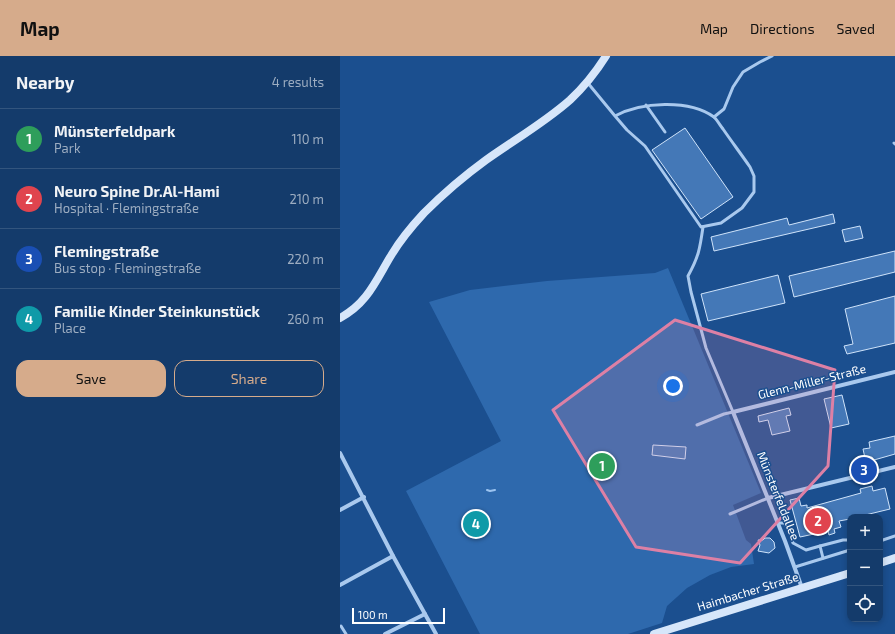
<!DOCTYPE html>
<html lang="en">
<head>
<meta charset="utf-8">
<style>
  body { margin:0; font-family:"Exo 2",sans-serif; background:#1d4271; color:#f1f3f6 }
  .controls { position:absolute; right:12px; bottom:12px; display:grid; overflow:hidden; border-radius:8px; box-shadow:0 2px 6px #0003 }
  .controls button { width:36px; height:36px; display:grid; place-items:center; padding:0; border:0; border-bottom:1px solid #33557e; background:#143b6b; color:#f1f3f6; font:20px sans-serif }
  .scale { position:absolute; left:12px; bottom:10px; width:93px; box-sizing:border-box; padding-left:4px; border:2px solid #fff; border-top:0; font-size:11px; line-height:14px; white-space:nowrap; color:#fff; -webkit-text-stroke:3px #1b4f8f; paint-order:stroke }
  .you { position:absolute; left:333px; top:330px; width:14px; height:14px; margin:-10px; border:3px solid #fff; border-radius:50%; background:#1a73e8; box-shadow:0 0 0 6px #1a73e833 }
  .badge { display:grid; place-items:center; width:26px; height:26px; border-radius:50%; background:#d6ab8b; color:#fff; font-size:13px; font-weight:700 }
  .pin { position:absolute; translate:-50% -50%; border:2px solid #fff; box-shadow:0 1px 4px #0006 }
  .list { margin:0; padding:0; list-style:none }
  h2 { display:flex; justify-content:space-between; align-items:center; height:52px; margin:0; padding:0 16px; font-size:17px }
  h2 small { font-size:13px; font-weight:400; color:#9dadc1 }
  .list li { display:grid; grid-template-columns:26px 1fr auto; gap:12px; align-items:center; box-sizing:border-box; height:60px; padding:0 16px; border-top:1px solid #33557e }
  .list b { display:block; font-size:15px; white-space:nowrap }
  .list p { margin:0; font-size:13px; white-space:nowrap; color:#9dadc1 }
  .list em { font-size:13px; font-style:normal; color:#9dadc1 }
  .actions { display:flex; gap:8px; padding:12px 16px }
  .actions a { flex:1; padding:9px 0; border:1px solid #d6ab8b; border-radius:12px; text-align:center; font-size:14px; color:#d6ab8b }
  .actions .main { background:#d6ab8b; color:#111 }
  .icon { flex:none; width:22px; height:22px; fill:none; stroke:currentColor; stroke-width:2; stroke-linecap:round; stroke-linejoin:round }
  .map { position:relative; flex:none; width:555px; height:578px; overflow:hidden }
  header { display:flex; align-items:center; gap:24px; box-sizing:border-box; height:56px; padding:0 20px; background:#d6ab8b; color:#111 }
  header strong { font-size:19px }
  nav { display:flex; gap:22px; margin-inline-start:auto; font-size:14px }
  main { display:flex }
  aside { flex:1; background:#143b6b }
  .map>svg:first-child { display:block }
  .green { fill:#2e69ad }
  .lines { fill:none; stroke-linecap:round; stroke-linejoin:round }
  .stream { stroke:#9cc4f0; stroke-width:2 }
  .building { fill:#4478b7; stroke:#cfe3fa }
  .lane { stroke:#a9c9ee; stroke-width:3 }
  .street { stroke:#a9c9ee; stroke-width:4 }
  .secondary { stroke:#d6e6fa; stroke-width:8 }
  .marked { fill:#dd80a5; fill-opacity:0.2; stroke:#dd80a5; stroke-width:3; stroke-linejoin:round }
  .labels { text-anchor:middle; stroke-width:3; stroke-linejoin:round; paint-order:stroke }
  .street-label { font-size:12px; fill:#fff; stroke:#1b4f8f }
</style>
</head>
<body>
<header>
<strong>Map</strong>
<nav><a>Map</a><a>Directions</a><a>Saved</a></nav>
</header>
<main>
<aside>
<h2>Nearby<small>4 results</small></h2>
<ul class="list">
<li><span class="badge" style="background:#2e9e5b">1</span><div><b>Münsterfeldpark</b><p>Park</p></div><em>110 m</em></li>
<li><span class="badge" style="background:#e0444e">2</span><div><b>Neuro Spine Dr.Al-Hami</b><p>Hospital · Flemingstraße</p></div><em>210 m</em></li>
<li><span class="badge" style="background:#1a4fb4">3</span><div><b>Flemingstraße</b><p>Bus stop · Flemingstraße</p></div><em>220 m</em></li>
<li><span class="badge" style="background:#0f9aa8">4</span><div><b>Familie Kinder Steinkunstück</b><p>Place</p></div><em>260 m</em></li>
</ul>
<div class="actions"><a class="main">Save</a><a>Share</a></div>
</aside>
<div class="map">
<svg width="555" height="578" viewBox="0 0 555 578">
  <rect width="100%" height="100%" fill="#1b4f8f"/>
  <polygon class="green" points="328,212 421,437 393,449 406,484 411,488 414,508 391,511 370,519 347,532 327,550 322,567 288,578 140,578 66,435 161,385 89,246 130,234 207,225 315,217"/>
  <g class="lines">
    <polyline class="stream" points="147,434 150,435 155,434"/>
  </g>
  <g class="building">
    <polygon points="345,72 393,141 361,163 312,94"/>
    <polygon points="493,158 495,167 374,195 371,181 447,162 449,169"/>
    <polygon points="520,170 523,182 505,186 502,174"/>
    <polygon points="555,195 555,216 454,241 449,220"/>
    <polygon points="438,219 445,247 368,265 361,238"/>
    <polygon points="555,240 555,287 507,298 504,290 513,288 505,253"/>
    <polygon points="502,339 509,368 491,372 484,343"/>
    <polygon points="449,352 451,359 446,360 450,375 432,379 428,364 419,366 418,360"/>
    <polygon points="555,380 555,398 534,404 532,401 525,402 523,393 530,392 529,386"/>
    <polygon points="313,389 346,391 345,403 312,399"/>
    <polygon points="532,430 533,435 545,432 550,453 517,461 510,461 510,463 499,465 501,471 494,473 495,477 489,479 488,475 460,481 450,444 459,442 461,450 467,449 467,452 521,437 520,433"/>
    <polygon points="425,482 430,482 434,486 435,492 429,497 418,495 420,489 418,484 423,484"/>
  </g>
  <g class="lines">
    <g class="lane">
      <path d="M247,26L275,60C301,46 349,43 374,61C377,64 380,69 383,73C392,86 401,98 410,111L414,120V136L402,152L381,167L361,171L305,90L287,74L275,60"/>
      <polyline points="306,49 325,76"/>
      <polyline points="374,61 384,53 393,31 403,16 420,6 432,0"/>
      <polyline points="554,87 555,88"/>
      <path d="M357,369L384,358L393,356L366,292L351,236L348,220C359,200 360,192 363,171"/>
      <polyline points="390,458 428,442"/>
      <polyline points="438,467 444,467 448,472 453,487 466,494 480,490"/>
      <polyline points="540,485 555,480"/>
      <polyline points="483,502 480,490 503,484 510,484"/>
      <polyline points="455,511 510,494"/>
      <polyline points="1,570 6,578"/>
    </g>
    <g class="street">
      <polyline points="0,397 53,500 96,578"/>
      <polyline points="428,442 555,411"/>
      <polyline points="0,454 24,441"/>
      <polyline points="0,529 53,500"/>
      <polyline points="462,532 445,485 393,356 555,316"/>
      <polyline points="45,578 85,558"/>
    </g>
    <g class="secondary">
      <path d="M0,262C28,247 36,224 52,198C61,183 72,170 84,157C103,138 124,120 146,104C174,84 204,67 230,44C244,31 256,16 266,0"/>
      <polyline points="540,507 555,502"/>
      <polyline points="314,578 510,517"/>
    </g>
  </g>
  <path class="marked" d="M335,264L495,314L488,410L400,507L296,491L213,354Z"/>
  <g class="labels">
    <g class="street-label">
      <text transform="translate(472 326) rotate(-14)" y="4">Glenn-Miller-Straße</text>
      <text transform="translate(438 440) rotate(68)" y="4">Münsterfeldallee</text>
      <text transform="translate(408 536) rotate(-17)" y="4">Haimbacher Straße</text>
    </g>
  </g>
</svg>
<div class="controls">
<button>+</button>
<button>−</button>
<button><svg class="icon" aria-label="locate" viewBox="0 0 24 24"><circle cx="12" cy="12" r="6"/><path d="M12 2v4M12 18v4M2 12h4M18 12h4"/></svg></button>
</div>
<div class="scale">100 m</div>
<div class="you"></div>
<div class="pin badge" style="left:262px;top:410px;background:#2e9e5b">1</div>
<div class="pin badge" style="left:478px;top:465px;background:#e0444e">2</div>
<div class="pin badge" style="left:524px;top:414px;background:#1a4fb4">3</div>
<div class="pin badge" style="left:136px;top:468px;background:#0f9aa8">4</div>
</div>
</main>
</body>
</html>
